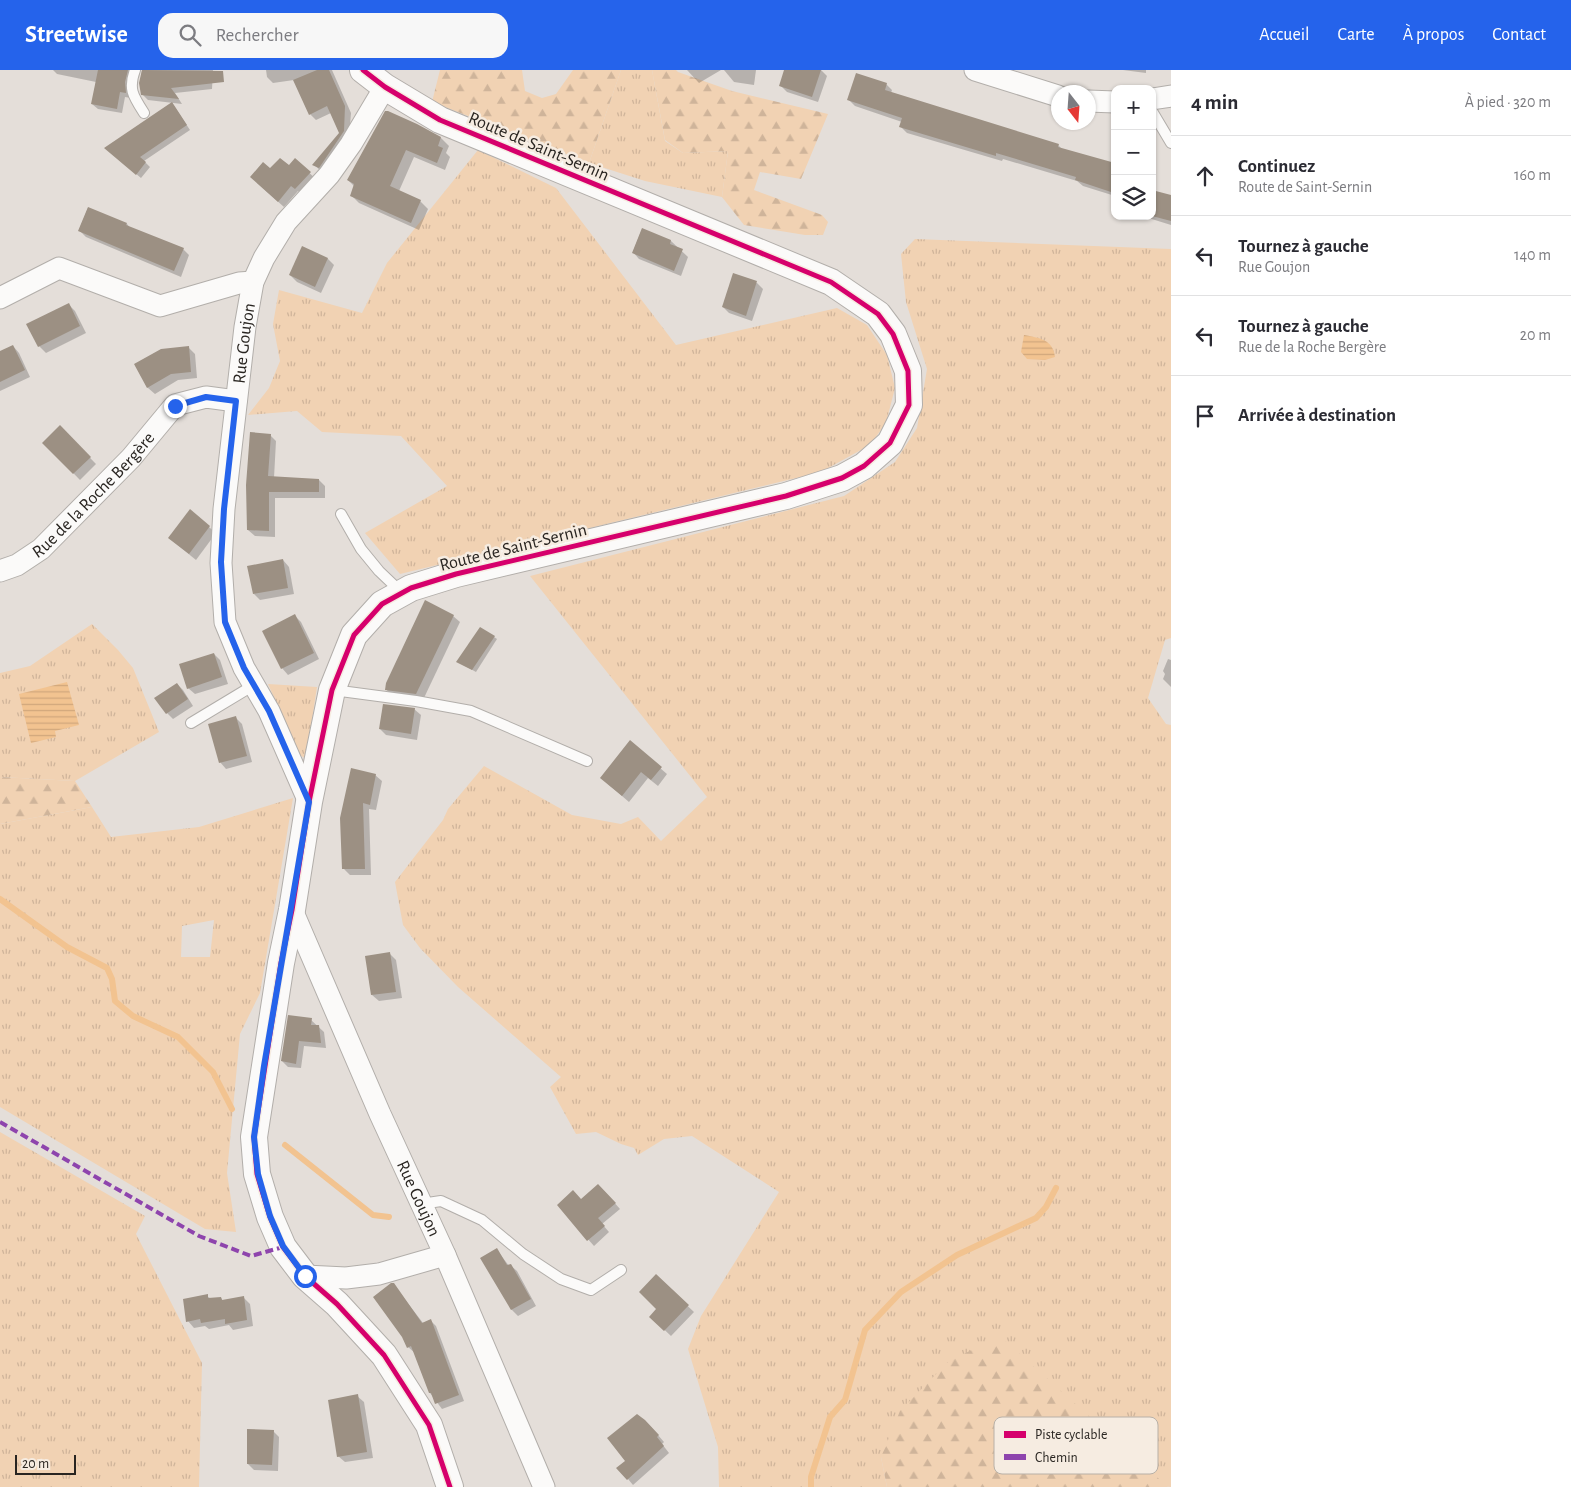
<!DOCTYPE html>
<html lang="fr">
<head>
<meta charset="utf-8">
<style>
  body { margin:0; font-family:"Alegreya Sans",sans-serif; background:#f7f7f7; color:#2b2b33 }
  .controls { position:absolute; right:15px; top:15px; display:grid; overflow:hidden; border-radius:10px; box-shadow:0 1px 4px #0004 }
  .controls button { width:45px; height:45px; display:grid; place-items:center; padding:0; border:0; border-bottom:1px solid #e1e1e2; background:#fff; color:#2b2b33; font:25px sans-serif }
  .compass { position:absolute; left:1051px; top:15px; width:45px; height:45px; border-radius:50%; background:#fff; box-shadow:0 1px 4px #0004; rotate:163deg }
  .scale { position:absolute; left:15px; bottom:12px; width:61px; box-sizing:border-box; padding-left:5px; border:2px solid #292521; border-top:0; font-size:14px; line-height:18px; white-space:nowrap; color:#292521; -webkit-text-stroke:4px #f6ece1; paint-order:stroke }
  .stop { position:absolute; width:15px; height:15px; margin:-11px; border:4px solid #2563eb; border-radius:50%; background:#fff }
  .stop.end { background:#2563eb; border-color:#fff; box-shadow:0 1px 5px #0008 }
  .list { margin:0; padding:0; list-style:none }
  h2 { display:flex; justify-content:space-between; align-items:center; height:65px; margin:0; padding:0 20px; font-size:21px }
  h2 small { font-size:16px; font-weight:400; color:#7c7c81 }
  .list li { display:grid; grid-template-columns:32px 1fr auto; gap:15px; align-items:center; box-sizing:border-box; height:80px; padding:0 20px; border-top:1px solid #e1e1e2 }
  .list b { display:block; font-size:19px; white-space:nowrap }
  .list p { margin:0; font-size:16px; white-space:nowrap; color:#7c7c81 }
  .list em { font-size:16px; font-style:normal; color:#7c7c81 }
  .icon { flex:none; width:28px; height:28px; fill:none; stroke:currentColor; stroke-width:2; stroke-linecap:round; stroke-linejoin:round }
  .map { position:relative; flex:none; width:1171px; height:1417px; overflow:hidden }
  header { display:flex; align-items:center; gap:30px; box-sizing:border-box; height:70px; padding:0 25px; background:#2563eb; color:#fff }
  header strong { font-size:24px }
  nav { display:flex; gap:28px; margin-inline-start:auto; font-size:18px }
  .search { width:350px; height:45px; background:#f7f7f7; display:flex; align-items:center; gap:12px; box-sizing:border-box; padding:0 18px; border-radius:15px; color:#7c7c81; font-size:19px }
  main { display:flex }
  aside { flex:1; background:#fff }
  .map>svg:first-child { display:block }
  .grass { fill:url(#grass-tufts); fill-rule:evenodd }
  .forest { fill:url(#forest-firs) }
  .water { fill:url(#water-rules) }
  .shadow { fill:#0003 }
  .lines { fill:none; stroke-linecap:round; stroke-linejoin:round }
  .stream { stroke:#f2c390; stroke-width:6 }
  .building { fill:#9c9083 }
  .service-casing { stroke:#b2aeaa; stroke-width:12 }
  .minor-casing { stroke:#b2aeaa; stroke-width:23 }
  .tertiary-casing { stroke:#b2aeaa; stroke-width:28 }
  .service { stroke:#fbfaf9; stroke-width:10 }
  .minor { stroke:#fbfaf9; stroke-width:21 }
  .tertiary { stroke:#fbfaf9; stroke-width:26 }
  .quiet { stroke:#8e44ad; stroke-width:4; stroke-dasharray:8 4; stroke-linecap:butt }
  .cycleway-casing { stroke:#f6ece1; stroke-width:8 }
  .cycleway { stroke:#d6006c; stroke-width:5 }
  .route { stroke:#2563eb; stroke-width:6 }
  .labels { text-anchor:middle; stroke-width:5; stroke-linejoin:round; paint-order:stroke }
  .street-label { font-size:18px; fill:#292521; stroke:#f6ece1 }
  .key { fill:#f6ece1; stroke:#b8b0a7; stroke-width:1 }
  .key-label { font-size:14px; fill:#292521 }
</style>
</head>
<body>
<header>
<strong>Streetwise</strong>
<div class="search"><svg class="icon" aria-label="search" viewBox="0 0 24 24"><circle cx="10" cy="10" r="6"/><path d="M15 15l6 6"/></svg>Rechercher</div>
<nav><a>Accueil</a><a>Carte</a><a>À propos</a><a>Contact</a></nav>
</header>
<main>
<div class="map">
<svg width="1171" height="1417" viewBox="0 0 1171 1417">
  <defs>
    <pattern id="grass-tufts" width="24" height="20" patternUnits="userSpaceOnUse" patternTransform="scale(1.25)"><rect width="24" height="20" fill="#f1d2b3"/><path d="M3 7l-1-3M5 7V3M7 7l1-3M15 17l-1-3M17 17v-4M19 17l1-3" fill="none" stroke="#cfb49a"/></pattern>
    <pattern id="forest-firs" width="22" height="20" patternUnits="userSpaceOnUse" patternTransform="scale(1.25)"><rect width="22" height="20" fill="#f1d2b3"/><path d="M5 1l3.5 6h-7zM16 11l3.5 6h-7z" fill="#cfb49a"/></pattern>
    <pattern id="water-rules" width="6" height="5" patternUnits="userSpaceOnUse" patternTransform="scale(1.25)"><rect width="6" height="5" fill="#f2c390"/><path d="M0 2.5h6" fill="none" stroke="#d0a77c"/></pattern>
  </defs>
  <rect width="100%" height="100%" fill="#e4ded9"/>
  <g class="grass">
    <polygon points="621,0 652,0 665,71 683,83 728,81 722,127 645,111 589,93"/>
    <polygon points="478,80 556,118 676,275 837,238 867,255 887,285 895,318 886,353 870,375 821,402 400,504 365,463 447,416 401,366 322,362 297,341 248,345 269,318 280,291 273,254 279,220 362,243 387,193"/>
    <polygon points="915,169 1171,179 1171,568 1165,570 1148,628 1166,654 1171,655 1171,1417 881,1387 887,1417 719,1417 718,1377 688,1279 701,1246 779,1122 692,1066 664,1069 638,1085 634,1078 621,1074 596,1062 576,1064 550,1017 561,1007 458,917 420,878 403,855 395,812 443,750 448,739 484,696 572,745 621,754 638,747 661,771 707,727 530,506 844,426 895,392 917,358 927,299 906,232 901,184"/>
    <polygon points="92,554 118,580 133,598 159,662 75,711 0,707 0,603 30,596"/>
    <polygon points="268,614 317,617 306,689 300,685"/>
    <path d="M293,728L260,923L240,964L227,1103L236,1162L205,1159L0,1037V754L92,737L111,767L199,757ZM214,850L210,887H181L182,856Z"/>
    <polygon points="0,1062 145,1146 136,1164 202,1293 199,1417 0,1417"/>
  </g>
  <g class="forest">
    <polygon points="440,0 522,0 525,21 542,28 556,24 573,0 621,0 589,93 432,32"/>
    <polygon points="652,0 676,0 678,2 732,21 828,44 801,109 760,102 754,120 822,145 828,152 823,165 805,165 744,155 722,127 728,81 683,83 665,70"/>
    <polygon points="0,707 75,711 92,737 0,754"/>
    <polygon points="1001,1267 1168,1417 887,1417 881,1387 900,1341 950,1290"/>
  </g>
  <g class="water">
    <path d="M1024,265C1039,268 1053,269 1055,287L1045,290L1027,289L1021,282Z"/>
    <polygon points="67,612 79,655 55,661 56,667 31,673 19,624"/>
  </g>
  <g class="shadow">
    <polygon points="53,0 137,0 131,28 125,27 122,43 98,39 92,34 96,12 57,4"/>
    <polygon points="142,0 213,0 212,19 175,23 182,34 148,30 142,24 140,13"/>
    <polygon points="266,0 332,0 351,43 349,68 320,100 314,95 341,64 331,43 316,50 310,44 294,10 273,13 267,7"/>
    <polygon points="687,0 721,0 699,13"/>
    <polygon points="724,0 756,0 754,15 734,12"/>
    <polygon points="786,0 821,0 827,6 818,32 787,22 780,15"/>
    <polygon points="1123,0 1146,0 1146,3"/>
    <polygon points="886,14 892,20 891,23 1058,75 1062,79 1115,94 1115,126 1083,116 1077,111 1003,89 1002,91 907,63 900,56 902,52 855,36 849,30"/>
    <polygon points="172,33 190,60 144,91 150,97 141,108 110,82"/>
    <polygon points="386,43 441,68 449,76 446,83 450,87 445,100 414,87 399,121 420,131 428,139 419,160 359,133 351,125 355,117 348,110"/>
    <polygon points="295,90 316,109 302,124 298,121 284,137 257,113 270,100 289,97"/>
    <polygon points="1152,121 1171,126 1171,155 1142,146 1152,146"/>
    <polygon points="88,138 127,154 131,159 183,179 189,185 181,207 86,167 79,160"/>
    <polygon points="642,159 671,171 688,187 681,206 639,189 633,182"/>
    <polygon points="303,178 328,189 334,195 321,223 297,212 290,205"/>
    <polygon points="734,204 757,213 763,219 752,251 729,243 723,237"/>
    <polygon points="68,234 75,241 86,263 46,283 39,276"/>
    <polygon points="13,276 19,283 30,307 0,321 0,282"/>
    <polygon points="188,277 195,284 197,308 178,310 155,324 148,318 135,295"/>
    <polygon points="60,357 96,394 80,410 44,373"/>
    <polygon points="270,365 276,371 274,408 319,410 325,416 325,428 275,428 275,467 255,466 248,460"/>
    <polygon points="190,441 216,463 196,490 169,468"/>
    <polygon points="283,490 289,497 294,524 260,530 254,524"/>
    <polygon points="295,546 301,552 319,589 288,605 282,598"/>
    <polygon points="453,546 460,552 423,630 392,626 386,619"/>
    <polygon points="494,567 497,569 476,602 458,592"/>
    <polygon points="214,584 220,590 228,614 195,624 188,618"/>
    <polygon points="1168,589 1171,590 1171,617 1163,609 1165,604 1163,601"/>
    <polygon points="177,614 183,620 193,636 173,649 167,643"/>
    <polygon points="414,639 421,645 417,670 386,665 380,659"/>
    <polygon points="236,648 242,654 252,692 226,699 220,692"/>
    <polygon points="630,672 667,704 658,716 648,708 629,732 608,714"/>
    <polygon points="375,705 382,711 376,740 369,739 371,805 350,805 344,799 342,748"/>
    <polygon points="390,884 396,890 402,928 379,931 372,925"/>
    <polygon points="311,950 324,962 326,978 304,976 301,998 288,997 282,991"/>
    <polygon points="604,1121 620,1139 602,1154 609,1162 594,1176 558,1135 581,1130"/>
    <polygon points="497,1180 509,1196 510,1195 517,1201 536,1236 518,1246 512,1240 482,1189"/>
    <polygon points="656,1206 694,1242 671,1266 651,1247 658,1239"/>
    <polygon points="393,1214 423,1253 430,1250 436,1256 464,1331 442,1339 430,1323 415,1283 408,1277"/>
    <polygon points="207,1226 211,1229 221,1228 223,1231 243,1227 250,1234 253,1256 233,1260 229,1255 209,1259 205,1256 194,1258 188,1251"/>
    <polygon points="357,1326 364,1332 373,1388 345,1392 338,1386"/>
    <polygon points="651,1357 664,1372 662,1374 669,1383 633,1415 628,1409 627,1391"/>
    <polygon points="273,1361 279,1367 278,1401 254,1400 248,1394"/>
  </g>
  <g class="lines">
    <g class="stream">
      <polyline points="0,829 67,877 107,898 112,909 115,931 133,946 178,967 213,1002 232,1039"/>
      <polyline points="285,1075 373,1145 389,1147"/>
      <polyline points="811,1417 811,1407 830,1347 845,1330 865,1260 901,1222 957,1185 1036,1148 1046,1137 1056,1118"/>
    </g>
  </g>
  <g class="building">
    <polygon points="98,0 128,0 125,12 126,23 120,22 117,39 91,34"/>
    <polygon points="142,0 223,1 224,12 171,18 179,29 141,25 139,13"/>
    <polygon points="317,0 329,0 345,36 344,61 319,98 312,95 339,63 327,36 309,45 293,10"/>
    <polygon points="784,0 821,0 812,27 779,16"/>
    <polygon points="856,3 887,13 885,20 1059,74 1058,77 1115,93 1115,111 1111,122 1075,110 1076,107 996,83 996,86 899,57 902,48 847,30"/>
    <polygon points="172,32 187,55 140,87 146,92 136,105 104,78"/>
    <polygon points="385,41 388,41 417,54 441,67 438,76 443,78 437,93 406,80 390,116 421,130 411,153 350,126 354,114 347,110"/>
    <polygon points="280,88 289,95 295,88 311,102 295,119 291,116 278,132 250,107 263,92 270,98"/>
    <polygon points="1152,120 1171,125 1171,151 1152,146"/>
    <polygon points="88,137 127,153 126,155 184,178 174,201 78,161"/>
    <polygon points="642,158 671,170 670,174 683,179 674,201 632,183"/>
    <polygon points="302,176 328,188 315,217 289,205"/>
    <polygon points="733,203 757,211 746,246 722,237"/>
    <polygon points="69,233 80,256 38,277 26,254"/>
    <polygon points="13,275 25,300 0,312 0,281"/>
    <polygon points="189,276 191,302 171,304 147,318 134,294 161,279"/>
    <polygon points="60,355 91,387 73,404 42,373"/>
    <polygon points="250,362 271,364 268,406 319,409 319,422 269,422 269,461 247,460 246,415"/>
    <polygon points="190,439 210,456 189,484 168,468"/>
    <polygon points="283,489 288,518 253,524 247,496"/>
    <polygon points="425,530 454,545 416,624 385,620 386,613"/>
    <polygon points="295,544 314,583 281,599 262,561"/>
    <polygon points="480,557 495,566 472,600 456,592"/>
    <polygon points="214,583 222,607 187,619 179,594"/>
    <polygon points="177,613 188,629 166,644 154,628"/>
    <polygon points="383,634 415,638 411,664 379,659"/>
    <polygon points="236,646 247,686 219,693 208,654"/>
    <polygon points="630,670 662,697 651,710 641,702 622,726 600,708"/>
    <polygon points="351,698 376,704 370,735 363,733 365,799 342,799 340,748"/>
    <polygon points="390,882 396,922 371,925 365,886"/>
    <polygon points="288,945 312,948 311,955 319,955 321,973 299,971 296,994 281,991"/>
    <polygon points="598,1114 616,1133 598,1148 605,1156 587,1171 557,1135 573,1120 581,1129"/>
    <polygon points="497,1178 507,1195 511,1194 531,1229 511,1240 480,1188"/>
    <polygon points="656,1204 689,1235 664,1261 649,1247 656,1239 639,1222"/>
    <polygon points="391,1213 394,1213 422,1253 431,1249 459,1325 435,1334 431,1323 429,1323 411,1276 407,1278 402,1267 373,1227"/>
    <polygon points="208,1224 208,1228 221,1227 222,1230 244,1226 247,1250 225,1254 225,1249 201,1253 200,1249 186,1252 183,1229"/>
    <polygon points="358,1324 367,1382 337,1387 328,1330"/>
    <polygon points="637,1344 645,1350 659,1365 657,1367 664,1376 627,1410 616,1398 625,1391 607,1368"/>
    <polygon points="247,1359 274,1360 272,1395 247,1394"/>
  </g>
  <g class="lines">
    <defs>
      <g id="service">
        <path d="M135,0C128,19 133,26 144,43"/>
        <polyline points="1152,41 1171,73"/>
        <polyline points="341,444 361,479 379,501 401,522"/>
        <polyline points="333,620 416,631 471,641 587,691"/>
        <polyline points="191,653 254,615"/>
        <polyline points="421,1134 441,1131 482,1150 523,1184 561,1209 591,1220 621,1200"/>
      </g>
      <g id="minor">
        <polyline points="975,0 1058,26"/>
        <polyline points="1152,29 1171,26"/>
        <polyline points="1088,31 1115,32"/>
        <polyline points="0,228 59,198 160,236 239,213 253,212"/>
        <path id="s1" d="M0,501L17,495L41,479L131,388L175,335L206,327L236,331"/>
        <path id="s2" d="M309,732L269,641L244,598L225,552L221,493L224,439L245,257L253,212L264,188L286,152L329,105L351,74L385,17"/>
        <path id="s3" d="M292,840L380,1044L445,1185L544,1417"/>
        <polyline points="305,1206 346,1208 379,1204 445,1185"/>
      </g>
      <polyline id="tertiary" points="363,0 385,17 440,50 831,212 878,244 893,264 908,301 909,335 890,373 864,396 842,408 786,426 456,504 411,518 382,534 354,565 332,620 309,732 292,840 281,893 254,1067 257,1104 270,1147 283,1177 305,1206 337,1234 384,1285 429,1355 450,1417"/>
    </defs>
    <use href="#service" class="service-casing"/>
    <use href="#minor" class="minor-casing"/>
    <use href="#tertiary" class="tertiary-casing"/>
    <use href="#service" class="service"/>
    <use href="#minor" class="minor"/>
    <use href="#tertiary" class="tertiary"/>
    <polyline class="quiet" points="0,1052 199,1166 251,1186 283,1177"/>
    <defs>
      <polyline id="cycleway" points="363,0 385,17 440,50 831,212 878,244 893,264 908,301 909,335 890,373 864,396 842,408 786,426 456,504 411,518 382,534 354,565 332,620 309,732 292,840 281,893 254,1067 257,1104 270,1147 283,1177 305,1206 337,1234 384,1285 429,1355 450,1417"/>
    </defs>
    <use href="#cycleway" class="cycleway-casing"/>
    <use href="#cycleway" class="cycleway"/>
  </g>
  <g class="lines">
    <polyline class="route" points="175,336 206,327 236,331 224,439 221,492 225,552 244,598 269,641 309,732 264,996 254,1067 258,1104 270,1146 283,1176 305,1206"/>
  </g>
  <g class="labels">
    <g class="street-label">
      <text transform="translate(539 76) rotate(23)" y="6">Route de Saint-Sernin</text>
      <text dy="6" stroke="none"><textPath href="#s2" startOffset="479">Rue Goujon</textPath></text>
      <text dy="6" stroke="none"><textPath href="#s1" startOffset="122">Rue de la Roche Bergère</textPath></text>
      <text transform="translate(513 477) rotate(-14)" y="6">Route de Saint-Sernin</text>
      <text dy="6" stroke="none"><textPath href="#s3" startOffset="315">Rue Goujon</textPath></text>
    </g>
  </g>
  <rect x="994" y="1347" width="164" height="57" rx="8" class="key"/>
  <rect x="1004" y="1361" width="22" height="7" fill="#d6006c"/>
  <rect x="1004" y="1384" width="22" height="6" fill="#8e44ad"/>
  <g class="key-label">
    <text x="1035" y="1369">Piste cyclable</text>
    <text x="1035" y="1392">Chemin</text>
  </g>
</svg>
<div class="controls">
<button>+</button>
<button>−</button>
<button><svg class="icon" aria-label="layers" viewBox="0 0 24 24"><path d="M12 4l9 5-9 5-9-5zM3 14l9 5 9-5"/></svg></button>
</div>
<svg class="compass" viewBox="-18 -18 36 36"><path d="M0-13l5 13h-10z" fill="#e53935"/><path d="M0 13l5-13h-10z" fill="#7c7c81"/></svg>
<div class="scale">20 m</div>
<div class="stop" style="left:305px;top:1206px"></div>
<div class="stop end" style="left:175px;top:336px"></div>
</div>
<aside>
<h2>4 min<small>À pied · 320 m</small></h2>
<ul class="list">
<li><svg class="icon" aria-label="ahead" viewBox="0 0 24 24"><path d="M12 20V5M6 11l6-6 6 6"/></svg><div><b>Continuez</b><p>Route de Saint-Sernin</p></div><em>160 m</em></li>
<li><svg class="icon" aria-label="left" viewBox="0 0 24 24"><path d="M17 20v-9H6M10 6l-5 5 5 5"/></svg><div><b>Tournez à gauche</b><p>Rue Goujon</p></div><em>140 m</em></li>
<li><svg class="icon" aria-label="left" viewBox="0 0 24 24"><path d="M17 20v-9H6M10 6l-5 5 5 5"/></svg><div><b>Tournez à gauche</b><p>Rue de la Roche Bergère</p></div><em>20 m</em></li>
<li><svg class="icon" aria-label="arrive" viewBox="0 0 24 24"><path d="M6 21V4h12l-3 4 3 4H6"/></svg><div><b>Arrivée à destination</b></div></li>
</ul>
</aside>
</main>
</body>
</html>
